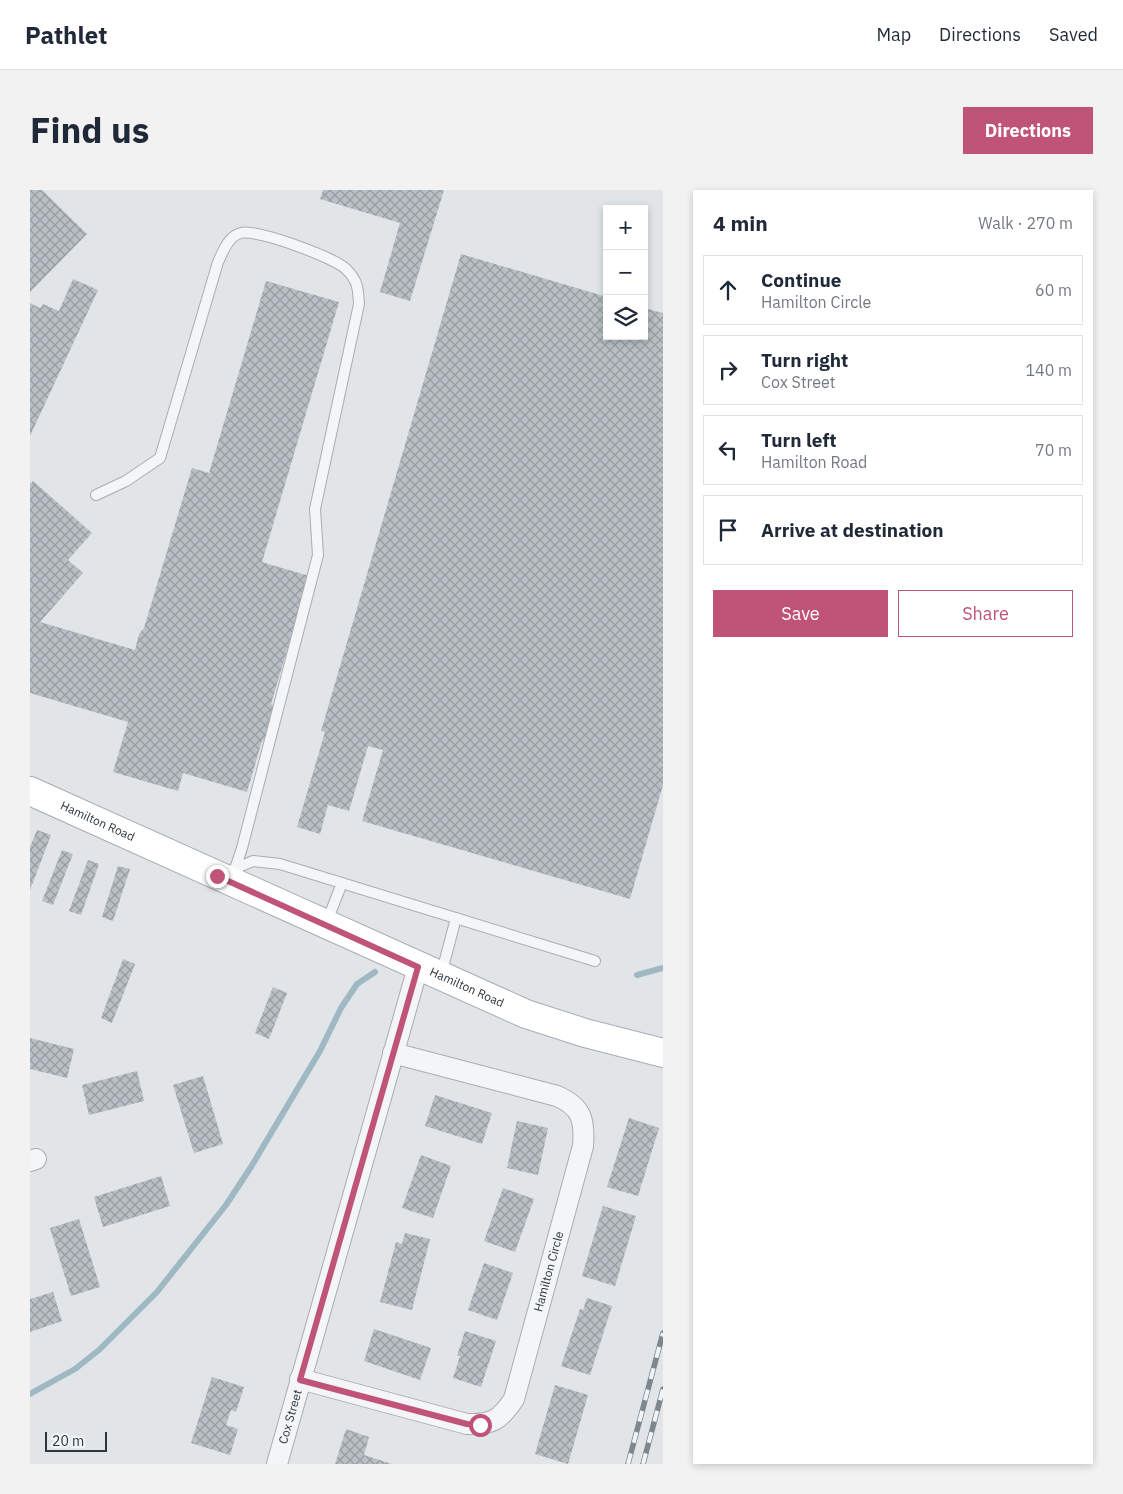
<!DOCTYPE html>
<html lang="en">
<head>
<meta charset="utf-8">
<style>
  body { margin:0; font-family:"IBM Plex Sans",sans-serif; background:#f2f2f3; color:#1f2937 }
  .controls { position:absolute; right:15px; top:15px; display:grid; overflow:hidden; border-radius:0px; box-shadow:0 2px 8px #0003 }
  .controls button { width:45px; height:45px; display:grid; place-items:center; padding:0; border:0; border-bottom:1px solid #e0e1e3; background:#fff; color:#1f2937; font:25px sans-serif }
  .scale { position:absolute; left:15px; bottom:12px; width:62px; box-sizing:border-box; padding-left:5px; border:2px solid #2b363e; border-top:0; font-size:14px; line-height:18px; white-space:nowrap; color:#2b363e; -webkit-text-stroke:4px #f1f4f6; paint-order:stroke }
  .stop { position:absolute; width:15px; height:15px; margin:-11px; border:4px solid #c05378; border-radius:50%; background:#fff }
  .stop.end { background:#c05378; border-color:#fff; box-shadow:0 1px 5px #0008 }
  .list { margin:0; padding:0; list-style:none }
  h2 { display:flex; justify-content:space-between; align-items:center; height:65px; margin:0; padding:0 20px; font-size:21px }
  h2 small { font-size:16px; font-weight:400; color:#747a83 }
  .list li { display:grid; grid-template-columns:32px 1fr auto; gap:15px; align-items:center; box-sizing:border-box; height:70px; margin:0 10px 10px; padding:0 10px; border:1px solid #e0e1e3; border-radius:0px }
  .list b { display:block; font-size:19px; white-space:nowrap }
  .list p { margin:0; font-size:16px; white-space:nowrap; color:#747a83 }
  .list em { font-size:16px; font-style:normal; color:#747a83 }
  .actions { display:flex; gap:10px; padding:15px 20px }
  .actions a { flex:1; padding:11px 0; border:1px solid #c05378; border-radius:0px; text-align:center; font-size:18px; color:#c05378 }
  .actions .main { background:#c05378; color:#fff }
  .icon { flex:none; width:28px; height:28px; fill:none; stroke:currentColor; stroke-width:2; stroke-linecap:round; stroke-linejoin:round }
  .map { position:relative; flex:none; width:633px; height:1274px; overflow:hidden; border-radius:0px }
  header { display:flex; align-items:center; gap:30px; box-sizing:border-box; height:70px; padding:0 25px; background:#fff; border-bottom:1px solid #e0e1e3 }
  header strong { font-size:24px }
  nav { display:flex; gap:28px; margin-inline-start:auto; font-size:18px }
  .intro { display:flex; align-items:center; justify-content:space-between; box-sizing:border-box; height:120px; padding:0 30px }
  h1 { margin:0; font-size:35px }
  .button { padding:12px 22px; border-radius:0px; background:#c05378; color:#fff; font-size:18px; font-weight:700 }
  main { display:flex; gap:30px; padding:0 30px }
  aside { flex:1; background:#fff; border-radius:0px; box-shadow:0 2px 8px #0003 }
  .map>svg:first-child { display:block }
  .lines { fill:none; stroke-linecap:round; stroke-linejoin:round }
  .stream { stroke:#a0b8c4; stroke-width:6 }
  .building { fill:url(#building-cross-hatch) }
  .lane-casing { stroke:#a7adb2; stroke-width:12 }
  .street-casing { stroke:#a7adb2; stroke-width:22 }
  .secondary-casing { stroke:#a7adb2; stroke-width:30 }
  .lane { stroke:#f3f5f7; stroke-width:10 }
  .street { stroke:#f3f5f7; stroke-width:20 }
  .secondary { stroke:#fff; stroke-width:28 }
  .rail-casing { stroke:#7c8790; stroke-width:5.5 }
  .rail { stroke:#f1f4f6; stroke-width:4; stroke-dasharray:11; stroke-linecap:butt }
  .route { stroke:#c05378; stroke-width:6 }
  .labels { text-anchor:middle; stroke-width:4.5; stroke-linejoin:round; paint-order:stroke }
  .street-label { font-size:12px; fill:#2b363e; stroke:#f1f4f6 }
</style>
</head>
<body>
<header>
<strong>Pathlet</strong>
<nav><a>Map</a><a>Directions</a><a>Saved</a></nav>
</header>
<div class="intro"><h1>Find us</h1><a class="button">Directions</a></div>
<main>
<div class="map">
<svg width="633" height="1274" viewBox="0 0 633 1274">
  <defs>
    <pattern id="building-cross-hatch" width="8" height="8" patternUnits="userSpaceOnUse" patternTransform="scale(1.25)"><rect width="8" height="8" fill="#b9bfc4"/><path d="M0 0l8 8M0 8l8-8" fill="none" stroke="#979ca1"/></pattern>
  </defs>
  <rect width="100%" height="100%" fill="#e1e5e8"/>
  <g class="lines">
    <g class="stream">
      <polyline points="607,785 633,778"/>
      <polyline points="0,1204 45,1179 69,1160 127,1102 196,1015 221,977 290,861 311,818 327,794 345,782"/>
    </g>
  </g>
  <g class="building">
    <polygon points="0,0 12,0 57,44 0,102"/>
    <polygon points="293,0 414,0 380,111 350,102 370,33 290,9"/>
    <polygon points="431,64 577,107 577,146 614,146 614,118 633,123 633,595 600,709 332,631 353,560 338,556 319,621 298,615 290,644 267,637 295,542 291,541"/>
    <polygon points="43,89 68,100 0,246 0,113 10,118 13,114 29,121"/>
    <polygon points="236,91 309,112 232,372 279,386 241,514 247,519 239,543 232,551 217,602 153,583 148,601 83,582 98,532 0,503 0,294 3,291 62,343 38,370 53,383 10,432 105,460 109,444 114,438 162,278 179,283"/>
    <polygon points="7,640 21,645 0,700 0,657"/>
    <polygon points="32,660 43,664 23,715 12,711"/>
    <polygon points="58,670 69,674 51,725 39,721"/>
    <polygon points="88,676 100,679 83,731 72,727"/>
    <polygon points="93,769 105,774 82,833 71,828"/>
    <polygon points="243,797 257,803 239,849 225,843"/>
    <polygon points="0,848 44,859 37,888 0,879"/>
    <polygon points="107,881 114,911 59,925 52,895"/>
    <polygon points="173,886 193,954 164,963 143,895"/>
    <polygon points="405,905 462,923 452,954 395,936"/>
    <polygon points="599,928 629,938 608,1006 577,997"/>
    <polygon points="487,931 518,938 508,985 477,978"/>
    <polygon points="391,965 421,976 403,1028 372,1018"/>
    <polygon points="131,986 140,1016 73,1037 64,1007"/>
    <polygon points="473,998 504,1009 485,1062 454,1051"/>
    <polygon points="573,1016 606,1026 585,1096 552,1086"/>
    <polygon points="49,1029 70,1097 41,1106 20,1038"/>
    <polygon points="375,1043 400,1049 382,1120 350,1112 366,1052 372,1054"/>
    <polygon points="454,1073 483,1083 467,1130 438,1120"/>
    <polygon points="23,1102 32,1131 0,1142 0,1109"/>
    <polygon points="557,1108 582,1116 560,1185 531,1176 550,1119 553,1120"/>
    <polygon points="344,1139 401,1158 390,1190 334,1171"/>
    <polygon points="435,1141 466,1151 451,1197 423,1188 430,1166 427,1166"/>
    <polygon points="182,1187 214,1197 206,1222 201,1220 196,1235 208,1239 200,1265 161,1253"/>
    <polygon points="525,1195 558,1205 538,1274 505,1264"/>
    <polygon points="316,1239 339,1247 334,1265 362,1274 305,1274"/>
  </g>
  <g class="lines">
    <defs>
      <g id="lane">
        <path d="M66,305L96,291L130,268L188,72C193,62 198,46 211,43C227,39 303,67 316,79C328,91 328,98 329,114L285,319L288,365L212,658L205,679"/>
        <polyline points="202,680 223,671 250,674 565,771"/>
        <polyline points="296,734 312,693"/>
        <polyline points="411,785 426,728"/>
      </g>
      <g id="street">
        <polyline points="0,971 6,969"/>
        <path id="s1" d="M270,1189L437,1234C462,1235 470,1230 484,1209L553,956C555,930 552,917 527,906L363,863"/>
        <path id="s2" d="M247,1274L388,777"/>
      </g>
      <g id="secondary">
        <path id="s3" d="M0,601L496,824L555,843L633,863"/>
      </g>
    </defs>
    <use href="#lane" class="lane-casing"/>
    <use href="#street" class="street-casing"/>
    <use href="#secondary" class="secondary-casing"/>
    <use href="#lane" class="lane"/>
    <use href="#street" class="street"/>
    <use href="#secondary" class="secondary"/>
    <defs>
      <g id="rail">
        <polyline points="598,1274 633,1143"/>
        <polyline points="613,1274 633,1199"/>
      </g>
    </defs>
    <use href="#rail" class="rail-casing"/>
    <use href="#rail" class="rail"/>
  </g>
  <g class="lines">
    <polyline class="route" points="187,686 388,777 270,1190 437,1234 450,1235"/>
  </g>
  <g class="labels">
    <g class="street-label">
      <text dy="4" stroke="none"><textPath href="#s3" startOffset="74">Hamilton Road</textPath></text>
      <text dy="4" stroke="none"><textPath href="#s3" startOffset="479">Hamilton Road</textPath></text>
      <text dy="4" stroke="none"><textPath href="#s1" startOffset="362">Hamilton Circle</textPath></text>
      <text dy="4" stroke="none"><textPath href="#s2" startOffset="49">Cox Street</textPath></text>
    </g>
  </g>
</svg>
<div class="controls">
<button>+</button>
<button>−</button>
<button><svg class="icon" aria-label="layers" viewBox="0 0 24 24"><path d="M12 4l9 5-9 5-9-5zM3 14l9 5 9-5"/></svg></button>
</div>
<div class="scale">20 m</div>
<div class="stop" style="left:450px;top:1235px"></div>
<div class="stop end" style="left:187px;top:686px"></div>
</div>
<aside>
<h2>4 min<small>Walk · 270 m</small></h2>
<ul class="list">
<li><svg class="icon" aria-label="ahead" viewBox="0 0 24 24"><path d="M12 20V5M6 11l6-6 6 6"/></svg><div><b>Continue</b><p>Hamilton Circle</p></div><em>60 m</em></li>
<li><svg class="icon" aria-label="right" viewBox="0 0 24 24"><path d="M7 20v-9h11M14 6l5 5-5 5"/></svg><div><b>Turn right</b><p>Cox Street</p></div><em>140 m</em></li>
<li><svg class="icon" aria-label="left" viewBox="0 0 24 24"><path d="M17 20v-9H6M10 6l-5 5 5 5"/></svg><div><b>Turn left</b><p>Hamilton Road</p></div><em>70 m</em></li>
<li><svg class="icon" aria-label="arrive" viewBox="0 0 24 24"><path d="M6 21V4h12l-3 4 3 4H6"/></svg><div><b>Arrive at destination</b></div></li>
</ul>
<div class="actions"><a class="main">Save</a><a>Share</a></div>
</aside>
</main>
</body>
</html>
